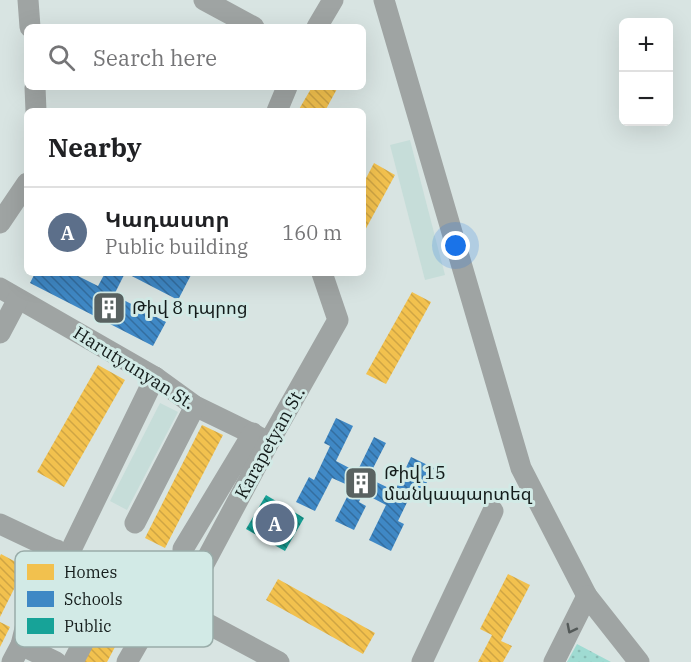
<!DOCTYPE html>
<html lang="en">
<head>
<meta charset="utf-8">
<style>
  body { margin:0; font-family:"IBM Plex Serif","Noto Sans Armenian",serif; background:#f6f6f6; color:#202124 }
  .controls { position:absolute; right:18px; top:18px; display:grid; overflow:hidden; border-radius:9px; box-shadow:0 6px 24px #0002 }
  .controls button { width:54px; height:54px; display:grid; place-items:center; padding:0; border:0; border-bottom:2px solid #e0e0e0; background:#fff; color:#202124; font:30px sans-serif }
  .you { position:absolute; left:456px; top:246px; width:21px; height:21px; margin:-15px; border:4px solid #fff; border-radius:50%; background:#1a73e8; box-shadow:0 0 0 9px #1a73e833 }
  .badge { display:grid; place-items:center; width:39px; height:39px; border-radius:50%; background:#ea580c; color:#fff; font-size:20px; font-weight:700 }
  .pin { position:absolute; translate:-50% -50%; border:3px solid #fff; box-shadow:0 2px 6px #0006 }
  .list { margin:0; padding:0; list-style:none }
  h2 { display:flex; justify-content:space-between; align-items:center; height:78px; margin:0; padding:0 24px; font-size:26px }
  h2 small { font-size:20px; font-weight:400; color:#757577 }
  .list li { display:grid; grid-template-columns:39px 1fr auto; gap:18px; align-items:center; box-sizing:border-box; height:90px; padding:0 24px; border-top:2px solid #e0e0e0 }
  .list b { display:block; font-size:22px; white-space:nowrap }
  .list p { margin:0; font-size:20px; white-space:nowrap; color:#757577 }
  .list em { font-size:20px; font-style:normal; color:#757577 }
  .icon { flex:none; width:33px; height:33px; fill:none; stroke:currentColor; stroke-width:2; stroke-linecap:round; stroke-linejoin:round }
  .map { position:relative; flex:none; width:691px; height:662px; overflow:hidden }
  .search { position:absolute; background:#fff; box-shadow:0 6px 24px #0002; left:24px; top:24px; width:342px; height:66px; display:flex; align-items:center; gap:15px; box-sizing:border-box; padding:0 21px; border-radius:9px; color:#757577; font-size:22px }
  .panel { position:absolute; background:#fff; box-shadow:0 6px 24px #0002; left:24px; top:108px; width:342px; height:168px; border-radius:9px }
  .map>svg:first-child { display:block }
  .built { fill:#c6ddd9 }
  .grass { fill:url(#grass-dots) }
  .homes { fill:url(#homes-back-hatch) }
  .schools { fill:url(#schools-back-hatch) }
  .public { fill:url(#public-back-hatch) }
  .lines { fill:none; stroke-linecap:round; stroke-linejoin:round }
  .minor { stroke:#9fa4a3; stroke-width:21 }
  .oneway { stroke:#535958 }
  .labels { text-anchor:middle; stroke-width:6; stroke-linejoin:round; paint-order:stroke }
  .poi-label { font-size:18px; fill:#141c1b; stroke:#d2eae6; text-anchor:start }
  .street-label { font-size:18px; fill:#141c1b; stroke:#d2eae6 }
  .key { fill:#d2eae6; stroke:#99aca9; stroke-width:1.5 }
  .key-label { font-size:16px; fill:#141c1b }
</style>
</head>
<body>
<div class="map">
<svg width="691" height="662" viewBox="0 0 691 662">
  <defs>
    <pattern id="grass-dots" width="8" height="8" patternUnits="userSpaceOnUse" patternTransform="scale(1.5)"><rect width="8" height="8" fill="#9fdbd2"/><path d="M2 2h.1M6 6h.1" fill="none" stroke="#88bbb4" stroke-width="1.8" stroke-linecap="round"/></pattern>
    <pattern id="homes-back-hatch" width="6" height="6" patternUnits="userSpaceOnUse" patternTransform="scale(1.5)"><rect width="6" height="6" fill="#f2c14e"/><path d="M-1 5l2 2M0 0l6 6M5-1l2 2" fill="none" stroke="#cfa544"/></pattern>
    <pattern id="schools-back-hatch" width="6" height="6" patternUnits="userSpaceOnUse" patternTransform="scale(1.5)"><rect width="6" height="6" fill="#3f88c5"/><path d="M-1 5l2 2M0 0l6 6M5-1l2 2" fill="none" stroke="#346e9f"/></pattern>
    <pattern id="public-back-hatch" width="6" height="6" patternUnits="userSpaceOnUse" patternTransform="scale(1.5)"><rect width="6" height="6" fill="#17a398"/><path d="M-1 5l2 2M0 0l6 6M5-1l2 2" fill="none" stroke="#14847b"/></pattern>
  </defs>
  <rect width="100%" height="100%" fill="#d8e4e2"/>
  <g class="built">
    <polygon points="410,140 445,275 425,280 390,145"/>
    <polygon points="160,403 178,412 127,510 110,501"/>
  </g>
  <polygon class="grass" points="577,644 611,662 567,662"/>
  <g class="homes">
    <polygon points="312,87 338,87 325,111 298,111"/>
    <polygon points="374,163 395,175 363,234 363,184"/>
    <polygon points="412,292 431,302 386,384 366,374"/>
    <polygon points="98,365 125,380 64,487 37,472"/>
    <polygon points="202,425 223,435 165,548 145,538"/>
    <polygon points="1,554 25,567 0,617 0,556"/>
    <polygon points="508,574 530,585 501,641 512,646 503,662 478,662 492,635 480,629"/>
    <polygon points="278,579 375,633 363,654 266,600"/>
    <polygon points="110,606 131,617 107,662 81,662"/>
    <polygon points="0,622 10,627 0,647"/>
  </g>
  <g class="schools">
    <polygon points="35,273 72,273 98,286 105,273 125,273 114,295 166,322 153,346 30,283"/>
    <polygon points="126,273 192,273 178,300"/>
    <polygon points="336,418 353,426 336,461 357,472 374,437 386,443 368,478 395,491 411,457 434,468 423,490 415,486 398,521 404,524 391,551 369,540 386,505 363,493 359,502 366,506 354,530 335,521 352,487 332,478 315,511 296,502 309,477 314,480 330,446 324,443"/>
  </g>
  <polygon class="public" points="266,495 304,518 285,551 246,529"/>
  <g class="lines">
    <g class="minor">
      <polyline points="28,0 30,27"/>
      <polyline points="204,0 254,27"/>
      <polyline points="384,0 521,468 587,596 639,662"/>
      <polyline points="317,27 333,0"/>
      <polyline points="35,87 36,111"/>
      <polyline points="277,111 287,87"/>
      <polyline points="0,223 27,183"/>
      <polyline points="0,288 155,377 195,406 269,442"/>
      <polyline points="0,333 18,299"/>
      <polyline points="135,523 195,406"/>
      <polyline points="0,524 180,609 279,662"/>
      <polyline points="183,549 253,433"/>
      <polyline points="68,556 155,377"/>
      <polyline points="180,609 269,442 338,320 322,273"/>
      <polyline points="21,645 56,662"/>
      <polyline points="12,662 21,645 29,612 57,550"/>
      <polyline points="73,662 117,579"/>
      <polyline points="127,662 162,601"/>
      <polyline points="422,662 493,511"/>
      <polyline points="554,662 587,596"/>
    </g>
  </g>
  <defs><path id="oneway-chevron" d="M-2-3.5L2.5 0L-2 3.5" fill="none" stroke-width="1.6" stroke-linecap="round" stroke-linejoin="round" transform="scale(1.5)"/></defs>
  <use class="oneway" href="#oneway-chevron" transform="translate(571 629) rotate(117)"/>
  <defs>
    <symbol id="building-square" viewBox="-11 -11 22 22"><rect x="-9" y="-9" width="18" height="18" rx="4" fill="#596261" stroke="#d2eae6"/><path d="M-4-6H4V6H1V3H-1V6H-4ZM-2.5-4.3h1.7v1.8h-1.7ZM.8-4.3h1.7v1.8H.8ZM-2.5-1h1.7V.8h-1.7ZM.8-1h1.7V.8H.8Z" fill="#fff"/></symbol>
  </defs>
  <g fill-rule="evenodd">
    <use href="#building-square" x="90" y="289" width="38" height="38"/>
    <use href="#building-square" x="342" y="464" width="38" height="38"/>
  </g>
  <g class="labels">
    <g class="poi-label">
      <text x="132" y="314">Թիվ 8 դպրոց</text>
      <text x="384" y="479">Թիվ 15<tspan x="384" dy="21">մանկապարտեզ</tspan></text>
    </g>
    <g class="street-label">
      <text transform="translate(134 368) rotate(32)" y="6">Harutyunyan St.</text>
      <text transform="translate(270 443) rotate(-61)" y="6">Karapetyan St.</text>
    </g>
  </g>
  <rect x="15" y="551" width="198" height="96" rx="9" class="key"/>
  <rect x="27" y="564" width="27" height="16" fill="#f2c14e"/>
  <rect x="27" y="591" width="27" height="16" fill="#3f88c5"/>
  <rect x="27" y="618" width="27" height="16" fill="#17a398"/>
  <g class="key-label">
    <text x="64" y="578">Homes</text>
    <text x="64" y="605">Schools</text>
    <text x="64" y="632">Public</text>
  </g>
</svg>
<div class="controls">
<button>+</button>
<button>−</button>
</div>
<div class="you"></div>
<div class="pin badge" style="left:275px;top:523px;background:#5c6f8a">A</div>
<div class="search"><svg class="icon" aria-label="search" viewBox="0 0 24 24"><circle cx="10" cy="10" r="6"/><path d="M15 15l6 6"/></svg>Search here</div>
<section class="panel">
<h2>Nearby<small></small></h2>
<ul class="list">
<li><span class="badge" style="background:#5c6f8a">A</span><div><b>Կադաստր</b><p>Public building</p></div><em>160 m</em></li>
</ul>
</section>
</div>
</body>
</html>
